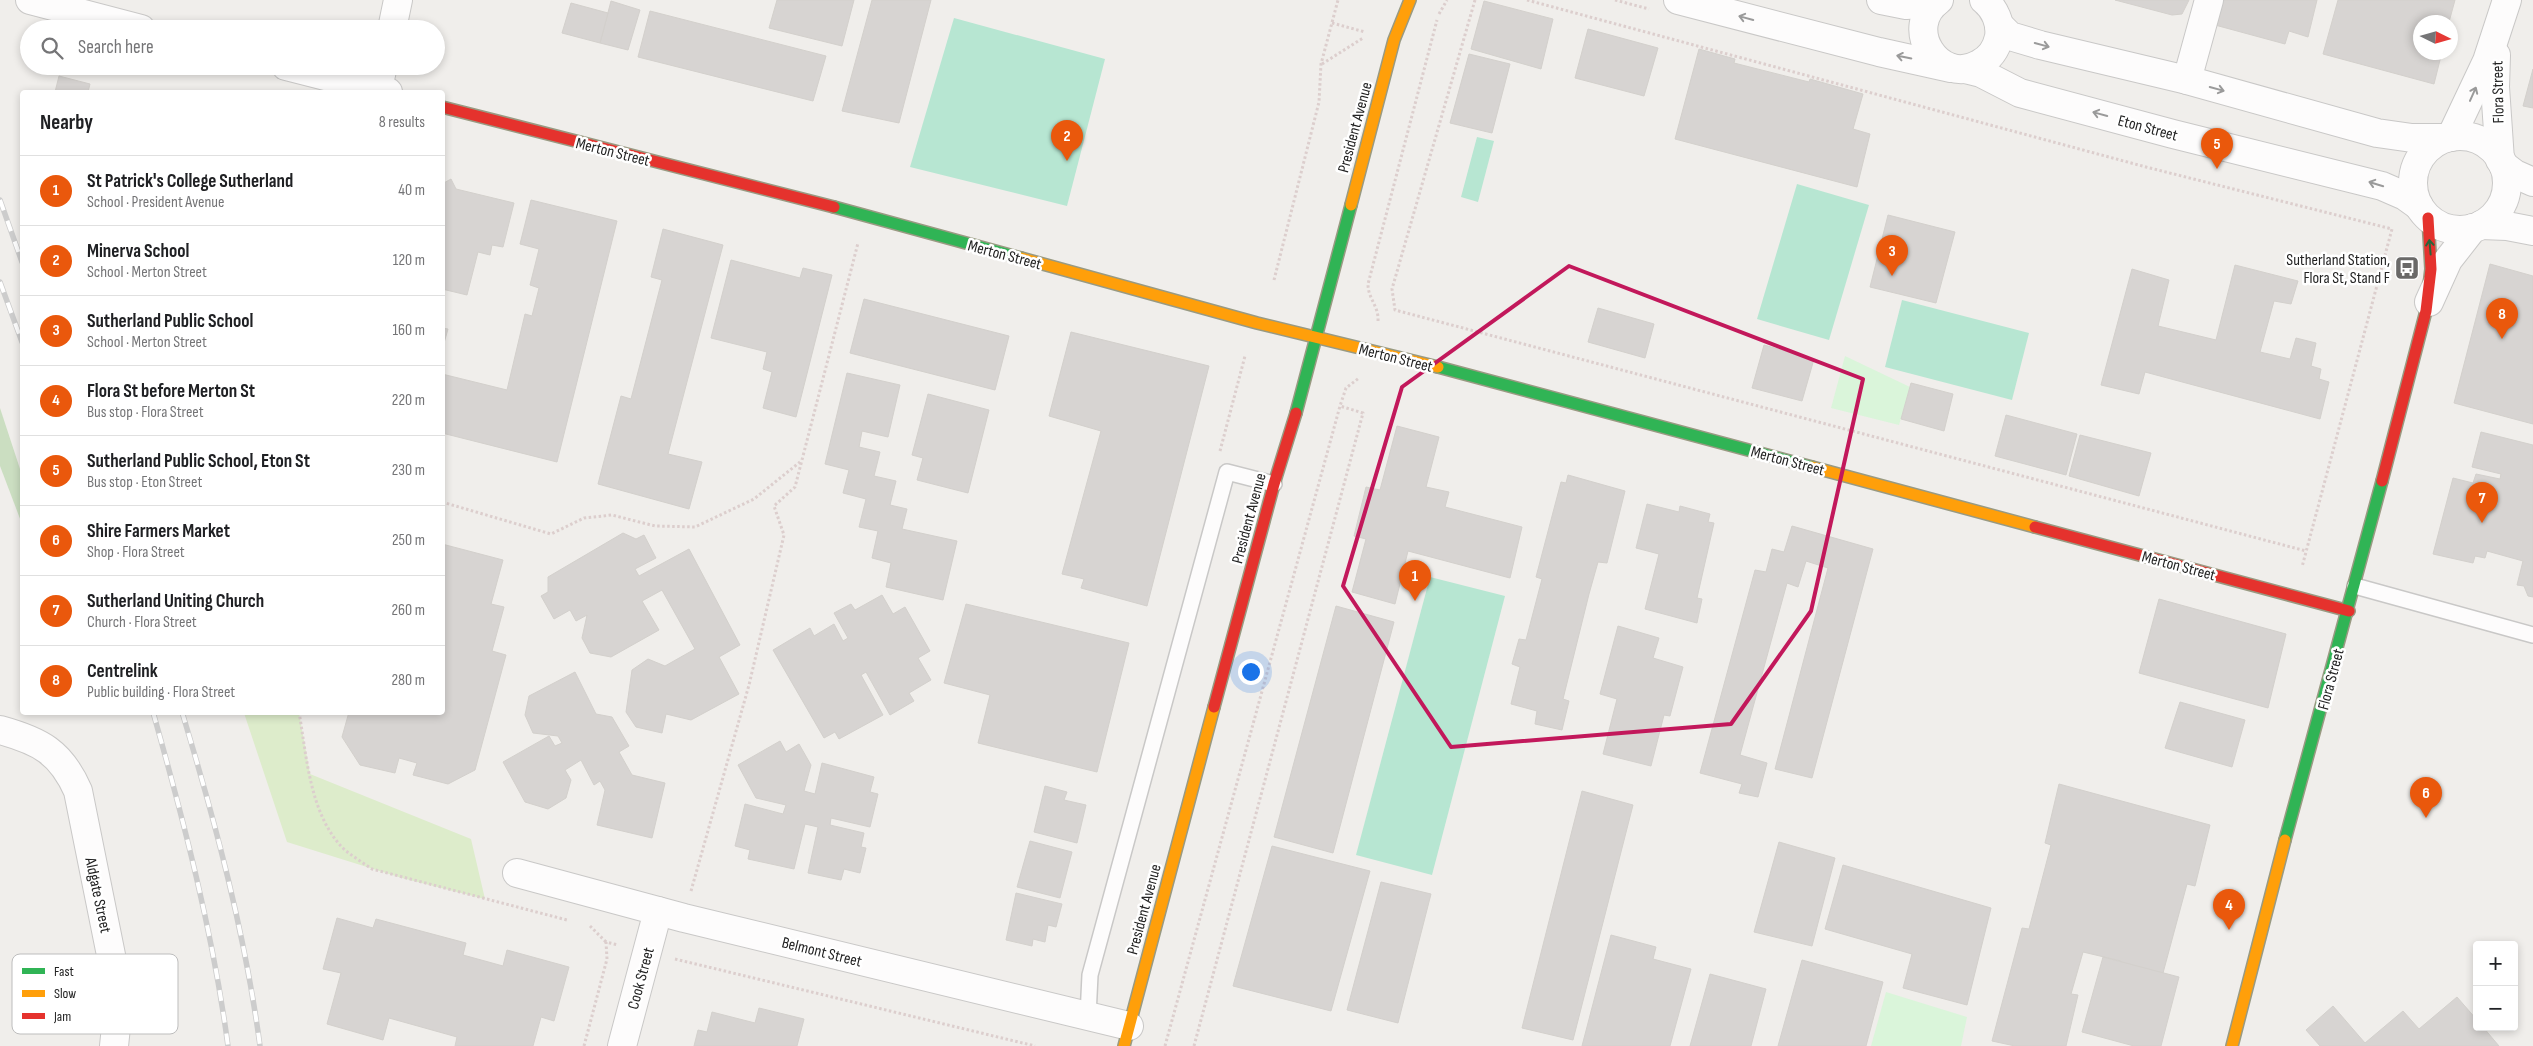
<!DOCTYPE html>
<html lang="en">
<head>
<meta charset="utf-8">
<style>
  body { margin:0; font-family:"Sofia Sans Condensed",sans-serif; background:#f6f6f6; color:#202124 }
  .controls { position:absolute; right:15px; bottom:15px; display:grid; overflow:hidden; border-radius:5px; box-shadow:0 2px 8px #0003 }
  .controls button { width:45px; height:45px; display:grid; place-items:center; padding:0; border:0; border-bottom:1px solid #e0e0e0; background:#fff; color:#202124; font:25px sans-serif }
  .compass { position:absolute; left:2413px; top:15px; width:45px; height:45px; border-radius:50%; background:#fff; box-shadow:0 2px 8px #0003; rotate:95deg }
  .you { position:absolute; left:1250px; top:671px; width:18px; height:18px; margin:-12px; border:4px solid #fff; border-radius:50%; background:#1a73e8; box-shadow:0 0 0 8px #1a73e833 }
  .badge { display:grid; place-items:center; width:32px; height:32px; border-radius:50%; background:#ea580c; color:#fff; font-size:16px; font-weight:700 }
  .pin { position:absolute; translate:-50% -41px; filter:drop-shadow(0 1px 2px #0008) }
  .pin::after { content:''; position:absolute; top:26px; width:18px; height:15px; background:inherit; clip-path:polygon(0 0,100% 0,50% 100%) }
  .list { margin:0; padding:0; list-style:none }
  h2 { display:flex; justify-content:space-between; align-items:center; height:65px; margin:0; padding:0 20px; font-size:21px }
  h2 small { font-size:16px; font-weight:400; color:#757577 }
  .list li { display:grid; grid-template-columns:32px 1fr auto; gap:15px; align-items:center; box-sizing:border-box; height:70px; padding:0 20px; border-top:1px solid #e0e0e0 }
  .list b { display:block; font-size:19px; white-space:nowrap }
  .list p { margin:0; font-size:16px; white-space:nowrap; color:#757577 }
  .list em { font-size:16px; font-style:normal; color:#757577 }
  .icon { flex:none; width:28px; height:28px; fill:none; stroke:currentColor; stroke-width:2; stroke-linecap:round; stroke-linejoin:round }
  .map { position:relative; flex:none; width:2533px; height:1046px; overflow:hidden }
  .search { position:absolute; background:#fff; box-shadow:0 2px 8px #0003; left:20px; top:20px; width:425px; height:55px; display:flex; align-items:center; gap:12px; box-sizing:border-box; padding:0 18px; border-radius:28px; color:#757577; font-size:19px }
  .panel { position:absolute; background:#fff; box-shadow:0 2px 8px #0003; left:20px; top:90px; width:425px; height:625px; border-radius:5px }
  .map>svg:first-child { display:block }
  .grass { fill:#ddeccb }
  .forest { fill:#cbdec1 }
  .park { fill:#daf5da }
  .pitch { fill:#b7e6d2 }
  .building { fill:#d7d4d2; stroke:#d3d0cc }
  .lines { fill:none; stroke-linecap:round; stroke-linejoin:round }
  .lane-casing { stroke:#c9c8c7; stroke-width:18 }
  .street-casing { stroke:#c9c8c7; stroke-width:30 }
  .fast-casing { stroke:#999a82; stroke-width:14 }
  .slow-casing { stroke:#999a82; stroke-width:14 }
  .jam-casing { stroke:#999a82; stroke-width:14 }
  .path { stroke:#dccecd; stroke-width:3; stroke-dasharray:2.5 2.5; stroke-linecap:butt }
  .lane { stroke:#fdfcfc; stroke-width:15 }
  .street { stroke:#fdfcfc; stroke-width:28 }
  .fast { stroke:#30b455; stroke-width:11 }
  .slow { stroke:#ff9f0a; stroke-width:11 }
  .jam { stroke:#e5322d; stroke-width:11 }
  .rail-casing { stroke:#ccc; stroke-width:5.5 }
  .rail { stroke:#fff; stroke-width:4; stroke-dasharray:11; stroke-linecap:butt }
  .oneway { stroke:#9a9a9a }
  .oneway2 { stroke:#286439 }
  .marked { fill:none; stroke:#c2185b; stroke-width:4; stroke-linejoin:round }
  .labels { text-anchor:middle; stroke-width:5; stroke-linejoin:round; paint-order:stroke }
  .street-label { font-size:16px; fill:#222; stroke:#fff }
  .poi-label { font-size:16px; fill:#222; stroke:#fff; text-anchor:end }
  .key { fill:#fff; stroke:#bdbdbd; stroke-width:1 }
  .key-label { font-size:14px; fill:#222 }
</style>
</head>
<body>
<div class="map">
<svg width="2533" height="1046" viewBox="0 0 2533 1046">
  <rect width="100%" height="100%" fill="#f0eeeb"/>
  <polygon class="grass" points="244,713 299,713 310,774 471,839 485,899 402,878 287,842"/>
  <polygon class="forest" points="0,408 22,475 22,524 0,466"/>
  <g class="park">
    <polygon points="1845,356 1910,387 1899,425 1831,408"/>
    <polygon points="1886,992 1967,1017 1961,1046 1871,1046"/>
  </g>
  <g class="pitch">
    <polygon points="954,18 1105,59 1067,206 910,167"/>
    <polygon points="1477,137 1494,141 1478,202 1461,197"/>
    <polygon points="1797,184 1869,205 1829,340 1757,319"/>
    <polygon points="1902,300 2029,333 2012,400 1885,367"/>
    <polygon points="1430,577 1505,596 1432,875 1356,855"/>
  </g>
  <g class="building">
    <polygon points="777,0 854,0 842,46 769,28"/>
    <polygon points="872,0 931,0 899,123 842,111"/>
    <polygon points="2115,0 2189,0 2182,14 2172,15"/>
    <polygon points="2222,0 2317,0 2308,37 2289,31 2285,44 2215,25"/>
    <polygon points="2338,0 2455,0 2449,22 2420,22 2420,52 2442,52 2434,84 2323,54"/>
    <polygon points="611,1 640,10 628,50 600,43"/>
    <polygon points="1484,1 1553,19 1541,69 1471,49"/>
    <polygon points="571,3 608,13 600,43 562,33"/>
    <polygon points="650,11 826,56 813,101 638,57"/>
    <polygon points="1588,29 1658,48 1644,96 1575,78"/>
    <polygon points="1699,49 1735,59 1734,63 1809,82 1810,79 1863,94 1853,129 1870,134 1857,187 1675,139"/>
    <polygon points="1469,54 1510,64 1492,133 1450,123"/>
    <polygon points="2533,69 2533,108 2523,106"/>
    <polygon points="59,76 90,84 88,92 55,92"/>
    <polygon points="451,179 456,189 514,203 503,247 492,245 490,255 478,252 467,295 442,289 442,184"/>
    <polygon points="531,200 617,221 557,462 442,433 442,374 507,390 525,314 532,316 539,288 530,285 539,249 520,244"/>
    <polygon points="1888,215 1955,232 1936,303 1870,287"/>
    <polygon points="663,229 723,245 668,454 702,462 689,509 598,484 621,396 631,399 662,280 651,277"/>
    <polygon points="731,260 800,278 803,268 832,275 796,417 763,408 772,372 763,369 767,352 711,338"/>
    <polygon points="2490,264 2533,276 2533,424 2454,403"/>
    <polygon points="2235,265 2298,281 2291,304 2274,301 2260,352 2290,359 2296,338 2316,343 2311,366 2321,369 2319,379 2329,382 2320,419 2145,372 2139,394 2101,385 2132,269 2169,280 2158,326 2216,340"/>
    <polygon points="864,299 1009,336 995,390 850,353"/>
    <polygon points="1598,308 1654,324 1645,358 1588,342"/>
    <polygon points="442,328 448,329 442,350"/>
    <polygon points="1071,332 1209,366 1147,606 1081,588 1084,579 1062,574 1101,431 1049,416"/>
    <polygon points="1764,345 1814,359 1802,401 1752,388"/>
    <polygon points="847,373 900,385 888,437 862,431 859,447 880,452 874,476 896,481 890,505 907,509 902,529 957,541 943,600 886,587 891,563 872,558 878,531 859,527 866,499 843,493 849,470 825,464"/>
    <polygon points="1911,383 1953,394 1944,431 1901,419"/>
    <polygon points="928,394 989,410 968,493 917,480 923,458 912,455"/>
    <polygon points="2006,415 2077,434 2066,475 1995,456"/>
    <polygon points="1397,426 1439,437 1426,487 1449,492 1445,507 1522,527 1510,578 1408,551 1395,604 1352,592 1366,539 1354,536 1366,487 1380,490"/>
    <polygon points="2481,432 2533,445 2533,597 2528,596 2524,586 2517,585 2523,561 2487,551 2485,558 2475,556 2473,563 2433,554 2453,478 2473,483 2476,474 2500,479 2501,474 2472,467"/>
    <polygon points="2080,435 2151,453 2139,496 2069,476"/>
    <polygon points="1568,475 1625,491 1607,563 1598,562 1589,594 1563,699 1569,701 1562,730 1535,724 1537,711 1511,704 1520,667 1512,664 1519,639 1526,640 1542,579 1536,577 1561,482 1566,483"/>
    <polygon points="1647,504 1679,512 1680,506 1710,514 1708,522 1714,523 1697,598 1702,599 1697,623 1645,609 1659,554 1636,548"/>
    <polygon points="1792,526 1873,549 1812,778 1775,769 1828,568 1806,561 1798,587 1787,583 1740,755 1767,763 1758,797 1739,793 1742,784 1700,773 1755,570 1766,572 1772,549 1784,552"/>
    <polygon points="623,533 636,539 644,535 656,558 635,569 639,576 689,549 740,645 719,657 739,694 691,720 666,714 662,733 636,727 626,712 632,670 648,659 665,666 695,649 662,590 642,601 659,630 611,657 590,653 582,638 587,615 576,621 570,610 554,619 541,596 548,592 548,577"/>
    <polygon points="442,544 503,560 491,604 504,607 492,651 506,655 475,770 448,784 413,775 417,763 399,758 395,773 360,765 342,737 349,712 442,712"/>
    <polygon points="882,595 893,614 905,607 930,651 918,658 931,680 909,693 914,701 890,715 866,672 861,675 883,715 839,739 835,732 824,738 773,650 810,628 814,636 834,624 843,641 848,638 834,613 851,604 855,610"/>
    <polygon points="2159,599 2286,634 2268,708 2139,673"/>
    <polygon points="966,604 1129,643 1097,772 978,743 990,695 944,683"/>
    <polygon points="1336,606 1394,622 1333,853 1274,837"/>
    <polygon points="1618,626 1659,638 1653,658 1683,667 1670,716 1664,715 1651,766 1603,754 1617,699 1600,694"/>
    <polygon points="575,672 596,714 612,717 629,746 619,752 632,775 665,783 652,838 597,825 605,790 600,781 594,785 581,760 565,770 571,780 566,798 548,809 525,802 503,762 549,736 555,746 562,743 558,736 533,733 525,715 529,696"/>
    <polygon points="2180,702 2245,720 2232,767 2165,748"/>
    <polygon points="780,741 786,752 799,744 811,765 804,791 815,794 822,763 874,777 870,792 878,794 870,827 831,818 830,825 864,833 861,847 866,848 860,873 844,869 841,880 808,873 818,827 805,824 794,869 748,859 750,850 735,846 745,804 783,814 786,805 756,798 738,765"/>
    <polygon points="2059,784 2210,825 2195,886 2187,884 2163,973 2158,972 2156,978 2119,968 2121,961 2083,952 2071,994 2078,995 2066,1046 2015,1046 1992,1041 2022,928 2029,929 2051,845 2045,843"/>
    <polygon points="1045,786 1067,792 1064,800 1086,805 1077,843 1034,832"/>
    <polygon points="1582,791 1633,805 1573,1040 1522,1028"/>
    <polygon points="1030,841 1072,852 1060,898 1017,887"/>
    <polygon points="1779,842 1835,858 1812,946 1754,932"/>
    <polygon points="1272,846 1370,871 1331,1011 1233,986"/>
    <polygon points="1843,865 1991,908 1967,1005 1903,988 1912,954 1825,929"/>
    <polygon points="1381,882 1431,894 1398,1023 1347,1010"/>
    <polygon points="1016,893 1062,904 1056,927 1048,925 1045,942 1033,939 1032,946 1006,940"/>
    <polygon points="337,918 373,928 376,919 466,943 463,955 503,966 507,950 569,967 554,1021 541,1017 533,1046 455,1046 457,1037 389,1018 383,1040 327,1024 341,973 323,969"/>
    <polygon points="1611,935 1656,947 1653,959 1691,969 1670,1046 1582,1046"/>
    <polygon points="2103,957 2179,977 2161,1046 2134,1046 2082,1032"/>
    <polygon points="1802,960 1883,982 1866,1046 1778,1046"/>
    <polygon points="1710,974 1766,989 1751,1046 1690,1046"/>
    <polygon points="2457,997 2477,1020 2477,1027 2483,1027 2499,1046 2320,1046 2306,1030 2333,1006 2365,1043 2403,1011 2419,1029"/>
    <polygon points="759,1008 804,1019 797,1046 694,1046 698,1030 707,1032 712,1012 755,1023"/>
  </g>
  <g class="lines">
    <defs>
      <g id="lane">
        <polyline points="2355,586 2533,635"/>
        <polyline points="1088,1016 1090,975 1227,472 1274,484"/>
      </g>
      <g id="street">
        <polyline points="30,0 141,29"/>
        <polyline points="1678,0 1879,52 1951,68"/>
        <polyline points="1881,0 1906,5 1935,3"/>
        <path d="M1939,0C1901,27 1939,87 1979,64C1990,58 1996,50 1999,37C2001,23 1995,9 1984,0"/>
        <polyline points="1999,25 2010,36 2040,45 2187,80 2377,133 2412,138 2446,138"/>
        <polyline points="392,29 398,0"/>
        <polyline points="2496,55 2495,87 2500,160"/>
        <polyline points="286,66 388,92"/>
        <polyline points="1965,69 1981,73 2020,93 2173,134 2382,186 2405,196 2419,206"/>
        <polyline points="2187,80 2209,0"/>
        <polyline points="377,92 383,66"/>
        <circle cx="2460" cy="183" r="47"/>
        <polyline points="2451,137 2487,61 2507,0"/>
        <polyline points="2503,165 2515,174 2533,182"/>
        <polyline points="2481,225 2507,226 2533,231"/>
        <polyline points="2429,302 2448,260 2473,228"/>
        <path d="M0,730C40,741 61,752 78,791L114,970L118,1008L114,1046"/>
        <polyline points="517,873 684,918 1129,1026"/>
        <polyline points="622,1046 658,911"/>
      </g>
      <g id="fast">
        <polyline points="834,207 1021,258"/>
        <polyline points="1438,367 1812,467"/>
        <polyline points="1296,413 1351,205"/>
        <polyline points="2285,840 2382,481"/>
      </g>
      <g id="slow">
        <polyline points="1351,205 1394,40 1410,0"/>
        <polyline points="1021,258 1257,323 1438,367"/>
        <polyline points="1812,467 2035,527"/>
        <polyline points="1124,1046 1214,707"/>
        <polyline points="2232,1046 2285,840"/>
      </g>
      <g id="jam">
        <polyline points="442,107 834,207"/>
        <polyline points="2382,481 2426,311 2431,269 2428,218"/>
        <polyline points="2035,527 2349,611"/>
        <polyline points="1214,707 1274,484 1296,413"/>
      </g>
    </defs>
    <use href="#lane" class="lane-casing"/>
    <use href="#street" class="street-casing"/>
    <use href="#fast" class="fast-casing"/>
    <use href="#slow" class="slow-casing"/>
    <use href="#jam" class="jam-casing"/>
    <g class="path">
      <polyline points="1475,0 1392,289 1395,310 2306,551"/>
      <polyline points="1527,0 2146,167 2392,229 2302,567"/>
      <polyline points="1615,0 1649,9"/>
      <polyline points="1439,14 1447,0"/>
      <polyline points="1332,23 1365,32"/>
      <polyline points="1322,64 1363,38"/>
      <polyline points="1274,280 1319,102 1321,64 1338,0"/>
      <path d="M1378,321C1379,306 1368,299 1368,284L1437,20"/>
      <polyline points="1220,451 1245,356"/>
      <polyline points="442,502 551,534 584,518 612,515 655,526 695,527 754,499 800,462"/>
      <path d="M299,712C307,758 310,818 346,851C354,857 363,863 372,869L567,920"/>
      <polyline points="691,891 749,685 784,535 774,506 795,487 858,243"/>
      <polyline points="590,926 606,942"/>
      <polyline points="675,959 1035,1046"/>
      <polyline points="584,1046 607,959 606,942 618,945"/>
      <polyline points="1165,1046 1340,406 1346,388 1359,378"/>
      <polyline points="1194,1046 1363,413 1340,406"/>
    </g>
    <use href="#lane" class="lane"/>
    <use href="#street" class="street"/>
    <use href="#fast" class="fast"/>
    <use href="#slow" class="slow"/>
    <use href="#jam" class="jam"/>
    <defs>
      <g id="rail">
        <polyline points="0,200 22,262"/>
        <polyline points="0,282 22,342"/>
        <path d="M153,712C184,822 213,933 228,1046"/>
        <path d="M182,712C215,821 245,933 260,1046"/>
      </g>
    </defs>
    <use href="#rail" class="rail-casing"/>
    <use href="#rail" class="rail"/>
  </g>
  <defs><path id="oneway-shaft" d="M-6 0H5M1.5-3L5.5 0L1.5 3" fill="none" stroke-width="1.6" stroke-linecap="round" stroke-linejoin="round" transform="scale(1.25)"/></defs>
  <g class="oneway">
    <use href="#oneway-shaft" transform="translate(1746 18) rotate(-165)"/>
    <use href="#oneway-shaft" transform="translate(2042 45) rotate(15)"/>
    <use href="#oneway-shaft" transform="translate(1904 57) rotate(-169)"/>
    <use href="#oneway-shaft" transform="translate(2217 89) rotate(15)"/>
    <use href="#oneway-shaft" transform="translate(2473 94) rotate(-66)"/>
    <use href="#oneway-shaft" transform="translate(2100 114) rotate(-165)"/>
    <use href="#oneway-shaft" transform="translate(2376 184) rotate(-163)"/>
  </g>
  <use class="oneway2" href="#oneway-shaft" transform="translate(2430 247) rotate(-95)"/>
  <path class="marked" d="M1569,266L1863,379L1811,611L1731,724L1451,747L1343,586L1402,387Z"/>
  <defs>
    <symbol id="bus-square" viewBox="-11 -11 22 22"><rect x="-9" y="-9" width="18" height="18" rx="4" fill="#6a6968" stroke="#fff"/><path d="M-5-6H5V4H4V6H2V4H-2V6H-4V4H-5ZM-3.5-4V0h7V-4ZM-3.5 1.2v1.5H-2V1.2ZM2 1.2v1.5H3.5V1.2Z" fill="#fff"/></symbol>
  </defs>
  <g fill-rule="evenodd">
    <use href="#bus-square" x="2393" y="254" width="28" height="28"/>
  </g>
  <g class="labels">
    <g class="street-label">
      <text transform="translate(2497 92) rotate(-91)" y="6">Flora Street</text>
      <text transform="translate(1354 127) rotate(-75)" y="6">President Avenue</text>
      <text transform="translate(2148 127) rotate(15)" y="6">Eton Street</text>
      <text transform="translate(613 151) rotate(14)" y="6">Merton Street</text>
      <text transform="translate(1005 254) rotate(15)" y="6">Merton Street</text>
      <text transform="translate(1396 357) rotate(14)" y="6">Merton Street</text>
      <text transform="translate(1788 460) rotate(15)" y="6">Merton Street</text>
      <text transform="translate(1248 518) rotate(-75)" y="6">President Avenue</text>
      <text transform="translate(2179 565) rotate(15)" y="6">Merton Street</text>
      <text transform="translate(2330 679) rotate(-75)" y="6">Flora Street</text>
      <text transform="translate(99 895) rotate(78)" y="6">Aldgate Street</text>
      <text transform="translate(1143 909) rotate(-75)" y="6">President Avenue</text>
      <text transform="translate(822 951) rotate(14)" y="6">Belmont Street</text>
      <text transform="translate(640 978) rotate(-75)" y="6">Cook Street</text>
    </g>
    <g class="poi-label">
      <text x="2390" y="265">Sutherland Station,<tspan x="2390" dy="18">Flora St, Stand F</tspan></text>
    </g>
  </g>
  <rect x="12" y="954" width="166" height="80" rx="8" class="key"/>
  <rect x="22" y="968" width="23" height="6" fill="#30b455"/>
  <rect x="22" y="990" width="23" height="7" fill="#ff9f0a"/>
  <rect x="22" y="1013" width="23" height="6" fill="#e5322d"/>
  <g class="key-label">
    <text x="54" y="976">Fast</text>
    <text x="54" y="998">Slow</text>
    <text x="54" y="1021">Jam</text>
  </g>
</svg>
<div class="controls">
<button>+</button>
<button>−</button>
</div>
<svg class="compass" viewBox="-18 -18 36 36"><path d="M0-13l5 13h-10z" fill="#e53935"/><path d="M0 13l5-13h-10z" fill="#757577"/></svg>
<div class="you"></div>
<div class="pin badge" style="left:1415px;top:601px">1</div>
<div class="pin badge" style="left:1067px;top:161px">2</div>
<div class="pin badge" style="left:1892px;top:276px">3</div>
<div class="pin badge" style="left:2229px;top:930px">4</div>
<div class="pin badge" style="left:2217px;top:169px">5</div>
<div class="pin badge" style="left:2426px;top:818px">6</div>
<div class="pin badge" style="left:2482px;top:523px">7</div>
<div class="pin badge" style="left:2502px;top:339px">8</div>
<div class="search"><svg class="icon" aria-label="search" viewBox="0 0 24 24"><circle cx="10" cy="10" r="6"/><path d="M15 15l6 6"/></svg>Search here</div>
<section class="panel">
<h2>Nearby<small>8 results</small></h2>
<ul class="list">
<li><span class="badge">1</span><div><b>St Patrick's College Sutherland</b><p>School · President Avenue</p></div><em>40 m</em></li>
<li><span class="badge">2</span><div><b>Minerva School</b><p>School · Merton Street</p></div><em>120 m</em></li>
<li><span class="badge">3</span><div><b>Sutherland Public School</b><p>School · Merton Street</p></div><em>160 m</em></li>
<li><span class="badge">4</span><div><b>Flora St before Merton St</b><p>Bus stop · Flora Street</p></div><em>220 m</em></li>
<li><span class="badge">5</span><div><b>Sutherland Public School, Eton St</b><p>Bus stop · Eton Street</p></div><em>230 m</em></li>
<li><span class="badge">6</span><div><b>Shire Farmers Market</b><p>Shop · Flora Street</p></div><em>250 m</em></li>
<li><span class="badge">7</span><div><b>Sutherland Uniting Church</b><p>Church · Flora Street</p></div><em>260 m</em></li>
<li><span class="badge">8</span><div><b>Centrelink</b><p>Public building · Flora Street</p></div><em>280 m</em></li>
</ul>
</section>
</div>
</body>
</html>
